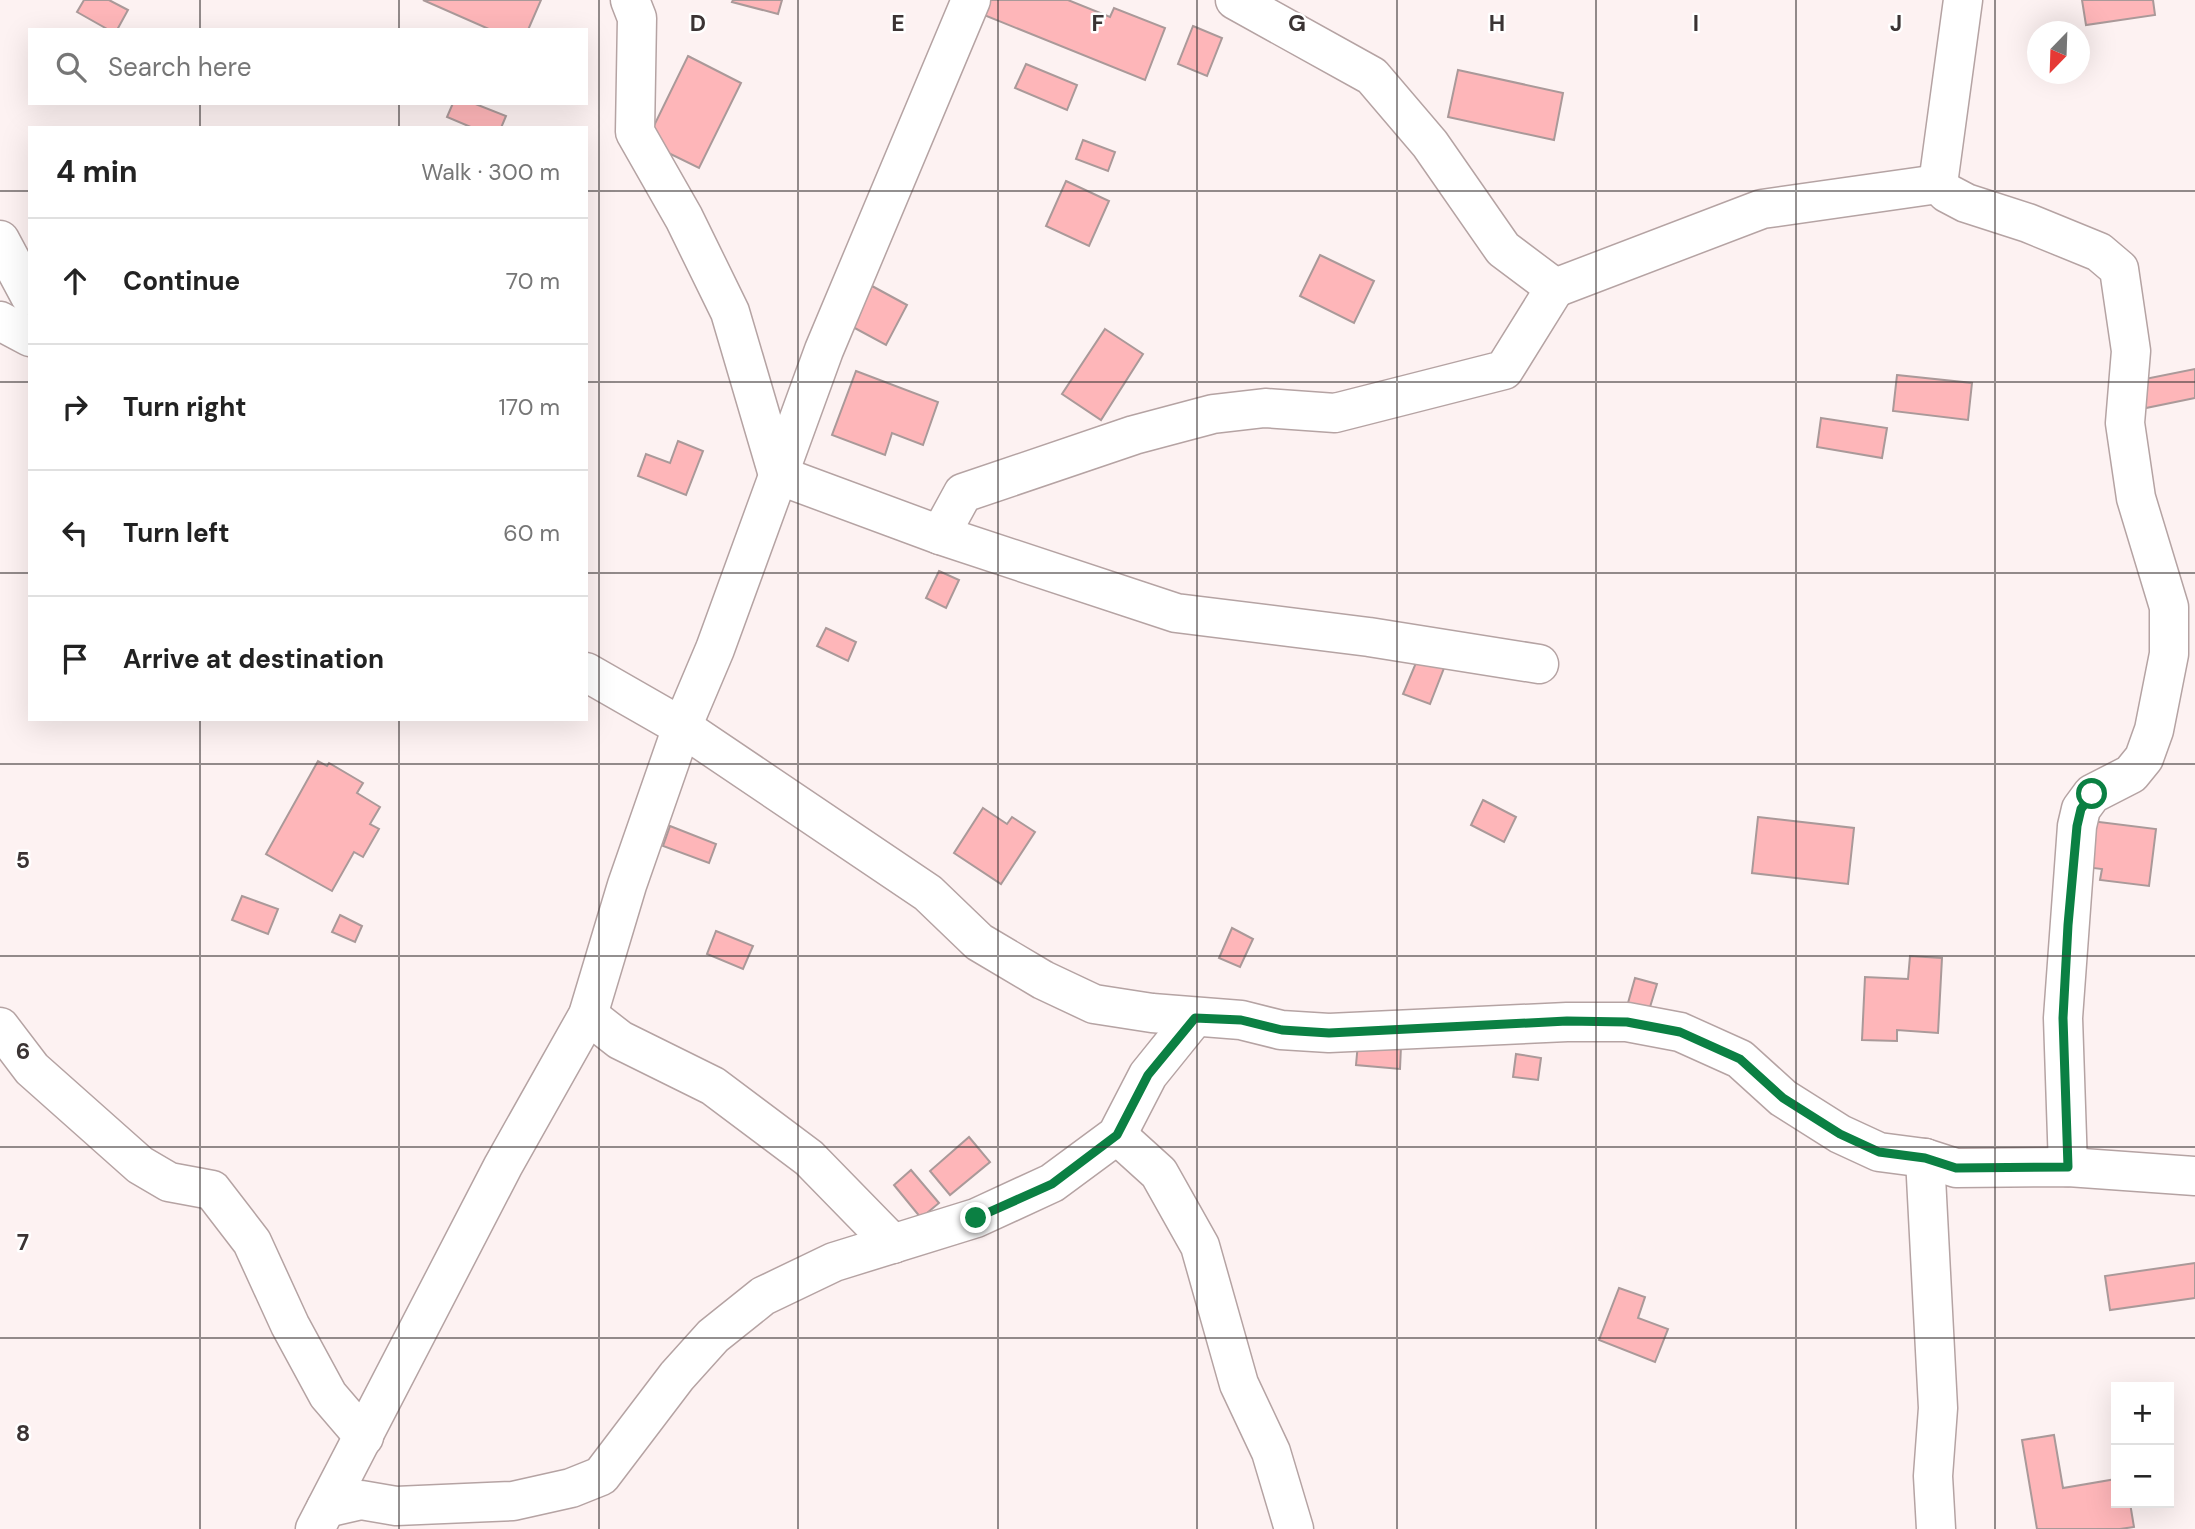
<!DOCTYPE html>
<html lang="en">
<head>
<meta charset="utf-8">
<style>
  body { margin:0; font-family:"DM Sans",sans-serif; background:#f6f6f6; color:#222 }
  .controls { position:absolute; right:21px; bottom:21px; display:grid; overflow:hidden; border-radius:0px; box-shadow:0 7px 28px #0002 }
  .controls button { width:63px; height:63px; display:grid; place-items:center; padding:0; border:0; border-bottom:2px solid #e0e0e0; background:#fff; color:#222; font:35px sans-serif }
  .compass { position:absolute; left:2027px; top:21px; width:63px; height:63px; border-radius:50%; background:#fff; box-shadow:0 7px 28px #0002; rotate:203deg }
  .stop { position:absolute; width:21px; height:21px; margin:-16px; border:5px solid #0b8043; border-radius:50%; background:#fff }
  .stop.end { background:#0b8043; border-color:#fff; box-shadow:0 2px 7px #0008 }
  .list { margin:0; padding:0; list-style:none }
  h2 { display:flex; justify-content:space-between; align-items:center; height:91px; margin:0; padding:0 28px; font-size:30px }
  h2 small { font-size:23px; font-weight:400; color:#767676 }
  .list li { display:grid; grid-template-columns:46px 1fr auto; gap:21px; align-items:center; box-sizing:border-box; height:126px; padding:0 28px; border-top:2px solid #e0e0e0 }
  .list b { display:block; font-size:26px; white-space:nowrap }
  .list em { font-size:23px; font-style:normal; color:#767676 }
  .icon { flex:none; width:38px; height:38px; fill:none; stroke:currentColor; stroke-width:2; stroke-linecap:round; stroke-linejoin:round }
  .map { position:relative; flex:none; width:2195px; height:1529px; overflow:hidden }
  .search { position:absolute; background:#fff; box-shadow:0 7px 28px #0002; left:28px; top:28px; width:560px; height:77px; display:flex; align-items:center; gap:18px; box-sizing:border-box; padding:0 24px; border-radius:0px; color:#767676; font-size:26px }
  .panel { position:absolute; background:#fff; box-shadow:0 7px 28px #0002; left:28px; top:126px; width:560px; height:595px; border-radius:0px }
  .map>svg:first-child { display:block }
  .building { fill:#feb6b9; stroke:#a99; stroke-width:2 }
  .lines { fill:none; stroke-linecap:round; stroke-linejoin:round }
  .minor-casing { stroke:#b5a3a3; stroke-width:41 }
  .minor { stroke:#fff; stroke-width:38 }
  .route { stroke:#0b8043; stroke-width:9 }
  .grid { fill:none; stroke:#3b3434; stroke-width:2; stroke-opacity:0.55 }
  .grid-label { font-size:23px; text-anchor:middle; font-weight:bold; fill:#3b3434; stroke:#fff; stroke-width:5; stroke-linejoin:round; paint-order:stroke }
</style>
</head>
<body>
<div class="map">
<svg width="2195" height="1529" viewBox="0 0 2195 1529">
  <rect width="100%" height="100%" fill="#fdf2f2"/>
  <g class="building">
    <polygon points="84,0 109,0 128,10 117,30 109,30 77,12"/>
    <polygon points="423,0 541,0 528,30 491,30"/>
    <polygon points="733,0 782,0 778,14 732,2"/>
    <polygon points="984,0 1068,0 1110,17 1114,8 1165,28 1145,80 979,13"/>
    <polygon points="2082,0 2153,0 2155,15 2086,25"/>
    <polygon points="1193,26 1222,38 1207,76 1178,64"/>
    <polygon points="688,56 741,83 699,168 646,142"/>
    <polygon points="1026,64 1077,85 1067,110 1015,88"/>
    <polygon points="1458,70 1563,93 1554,140 1448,117"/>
    <polygon points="453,103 473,103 506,116 501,128 473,128 447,117"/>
    <polygon points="1083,140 1115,152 1108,171 1076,159"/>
    <polygon points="1066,181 1109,201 1089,246 1046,226"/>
    <polygon points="1320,255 1374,281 1354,323 1300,296"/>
    <polygon points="872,286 907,305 886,345 851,326"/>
    <polygon points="1105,329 1143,354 1101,420 1062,394"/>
    <polygon points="2195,369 2195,398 2146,408 2140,380"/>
    <polygon points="856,371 938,402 923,445 892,433 885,455 832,435"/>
    <polygon points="1897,375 1972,383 1968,420 1893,411"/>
    <polygon points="1821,418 1887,428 1882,458 1817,447"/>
    <polygon points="678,441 703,451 686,495 638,476 646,454 670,463"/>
    <polygon points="939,571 959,580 946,608 926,598"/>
    <polygon points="826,628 856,642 848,661 817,646"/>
    <polygon points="1418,658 1444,668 1430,704 1403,694"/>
    <polygon points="318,761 327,766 329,763 363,783 357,793 380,807 370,824 379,829 363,857 354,852 332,891 266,854"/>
    <polygon points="1483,800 1516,817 1504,842 1471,825"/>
    <polygon points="983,808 1007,824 1012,817 1035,832 1001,884 954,853"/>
    <polygon points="1758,817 1854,828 1848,884 1752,873"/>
    <polygon points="2083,820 2156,829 2149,886 2100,880 2102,869 2077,866"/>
    <polygon points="670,826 716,844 709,863 663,846"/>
    <polygon points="242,896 278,909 268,934 232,920"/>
    <polygon points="340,915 362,926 355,942 332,932"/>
    <polygon points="1232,928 1253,939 1240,967 1219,958"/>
    <polygon points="716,931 753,946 743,969 707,954"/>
    <polygon points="1910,956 1942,958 1938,1033 1897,1030 1897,1041 1862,1040 1865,977 1908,979"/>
    <polygon points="1635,978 1657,984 1647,1017 1626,1010"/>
    <polygon points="1358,1043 1401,1046 1400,1069 1356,1065"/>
    <polygon points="1516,1054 1541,1058 1538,1080 1513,1077"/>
    <polygon points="969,1137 990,1162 950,1195 930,1171"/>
    <polygon points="911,1170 939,1203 921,1218 894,1185"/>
    <polygon points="2195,1263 2195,1298 2110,1310 2105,1276"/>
    <polygon points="1619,1288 1645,1297 1638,1318 1668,1329 1655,1362 1599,1340"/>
    <polygon points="2054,1435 2063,1488 2116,1479 2116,1503 2130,1503 2134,1527 2120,1529 2037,1529 2022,1440"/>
  </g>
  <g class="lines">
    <defs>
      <g id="minor">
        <polyline points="630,0 637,18 635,132 684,218 730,312 778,475 940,535 1176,613 1369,637 1539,664"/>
        <polyline points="1235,0 1372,76 1430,144 1503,249 1555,288 1762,209 1938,184"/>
        <polyline points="1963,0 1938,184 1947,193 1966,203 2028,223 2099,252 2119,269 2131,351 2125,423 2136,498 2169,607 2169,654 2154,730 2144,758 2131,774 2092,794 2081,809 2077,826 2063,1018 2068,1167"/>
        <polyline points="0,240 30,296"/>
        <polyline points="0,321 30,337"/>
        <polyline points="940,535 963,493 1134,435 1213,414 1265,408 1335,413 1504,370 1555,288"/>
        <polyline points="586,672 682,727 928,893 979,942 1043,980 1094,1004 1152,1013 1241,1020 1281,1030 1329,1033 1567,1022 1627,1022 1680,1032 1740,1059 1783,1098 1840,1134 1879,1152 1925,1158 1956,1168 2068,1167 2195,1176"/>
        <polyline points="588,1015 620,1040 713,1086 809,1158 893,1244"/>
        <polyline points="0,1027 32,1069 140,1165 169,1182 212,1190 252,1242 290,1325 328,1395 364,1437"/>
        <polyline points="1117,1135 1159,1173 1200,1246 1239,1384 1271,1452 1294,1529"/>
        <polyline points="1925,1158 1938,1408 1933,1476 1936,1529"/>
        <polyline points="326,1508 361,1500 396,1506 513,1501 571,1488 601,1476 677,1376 713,1336 763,1296 834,1262 976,1218 1052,1183 1117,1135 1148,1075 1194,1018"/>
        <polyline points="315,1529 503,1166 588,1015 627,885 682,727 715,649 824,350 971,0"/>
      </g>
    </defs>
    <use href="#minor" class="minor-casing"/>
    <use href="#minor" class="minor"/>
  </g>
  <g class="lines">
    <polyline class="route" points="976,1218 1052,1184 1117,1135 1148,1075 1195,1018 1241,1020 1282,1030 1329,1033 1567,1021 1627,1022 1680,1032 1740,1059 1783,1098 1840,1134 1879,1152 1925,1158 1956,1168 2068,1167 2063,1018 2068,925 2077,826 2081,809 2092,794"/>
  </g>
  <path class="grid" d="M200,0V30M399,0V30M599,0V1529M798,0V1529M998,0V1529M1197,0V1529M1397,0V1529M1596,0V1529M1796,0V1529M1995,0V1529M200,103V128M399,103V128M0,191H30M586,191H2195M0,382H30M586,382H2195M0,573H30M586,573H2195M200,719V1529M399,719V1529M0,764H2195M0,956H2195M0,1147H2195M0,1338H2195"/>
  <g class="grid-label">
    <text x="698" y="31">D</text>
    <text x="898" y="31">E</text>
    <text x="1098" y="31">F</text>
    <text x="1297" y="31">G</text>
    <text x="1497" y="31">H</text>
    <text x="1696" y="31">I</text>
    <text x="1896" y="31">J</text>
    <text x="23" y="868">5</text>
    <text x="23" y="1059">6</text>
    <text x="23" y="1250">7</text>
    <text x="23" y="1441">8</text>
  </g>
</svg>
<div class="controls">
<button>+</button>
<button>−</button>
</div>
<svg class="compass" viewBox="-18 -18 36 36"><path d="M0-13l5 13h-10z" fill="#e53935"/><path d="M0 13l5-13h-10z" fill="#767676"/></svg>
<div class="stop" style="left:2092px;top:794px"></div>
<div class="stop end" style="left:976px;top:1218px"></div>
<div class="search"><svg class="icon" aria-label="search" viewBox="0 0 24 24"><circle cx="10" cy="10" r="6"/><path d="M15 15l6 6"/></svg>Search here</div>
<section class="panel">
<h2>4 min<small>Walk · 300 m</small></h2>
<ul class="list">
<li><svg class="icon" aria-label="ahead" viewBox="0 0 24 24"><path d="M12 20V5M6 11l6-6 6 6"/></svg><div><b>Continue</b></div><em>70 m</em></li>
<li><svg class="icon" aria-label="right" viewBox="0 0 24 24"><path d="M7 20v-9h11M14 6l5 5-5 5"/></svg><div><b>Turn right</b></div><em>170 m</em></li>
<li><svg class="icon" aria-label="left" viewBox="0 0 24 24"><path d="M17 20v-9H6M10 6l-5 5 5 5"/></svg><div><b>Turn left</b></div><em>60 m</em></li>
<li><svg class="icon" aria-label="arrive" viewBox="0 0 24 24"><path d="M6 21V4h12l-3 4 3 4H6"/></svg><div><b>Arrive at destination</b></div></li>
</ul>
</section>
</div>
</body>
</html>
